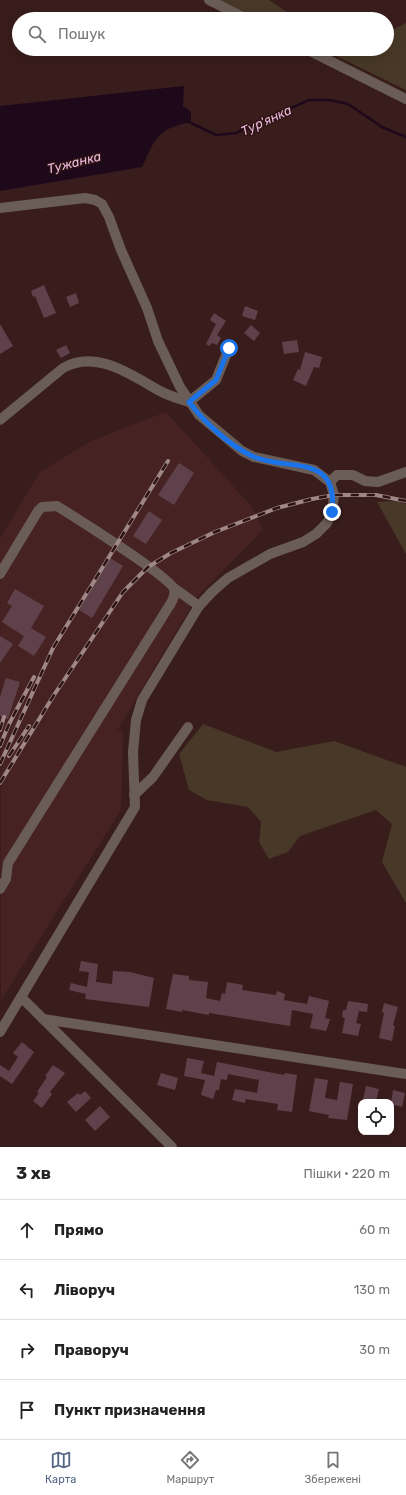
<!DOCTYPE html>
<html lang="uk">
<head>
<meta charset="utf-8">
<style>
  body { margin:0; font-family:Rubik,sans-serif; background:#f2f2f2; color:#222 }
  .controls { position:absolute; right:12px; bottom:12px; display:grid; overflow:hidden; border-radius:8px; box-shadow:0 4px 16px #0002 }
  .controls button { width:36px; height:36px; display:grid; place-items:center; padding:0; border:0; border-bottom:1px solid #e0e0e0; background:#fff; color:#222; font:20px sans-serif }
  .stop { position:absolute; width:12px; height:12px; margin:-9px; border:3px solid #1a73e8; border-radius:50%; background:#fff }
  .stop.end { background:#1a73e8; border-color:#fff; box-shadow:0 1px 4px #0008 }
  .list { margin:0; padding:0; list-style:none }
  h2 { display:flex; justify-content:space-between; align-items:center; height:52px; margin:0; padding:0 16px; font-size:17px }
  h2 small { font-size:13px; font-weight:400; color:#767676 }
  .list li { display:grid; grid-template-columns:26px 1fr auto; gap:12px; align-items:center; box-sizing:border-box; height:60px; padding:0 16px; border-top:1px solid #e0e0e0 }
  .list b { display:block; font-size:15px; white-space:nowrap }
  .list em { font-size:13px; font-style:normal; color:#767676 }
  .icon { flex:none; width:22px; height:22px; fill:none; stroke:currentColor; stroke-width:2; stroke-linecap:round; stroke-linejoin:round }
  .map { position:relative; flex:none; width:406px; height:1147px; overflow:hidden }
  .search { position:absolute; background:#fff; box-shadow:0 4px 16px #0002; left:12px; right:12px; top:12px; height:44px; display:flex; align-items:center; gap:10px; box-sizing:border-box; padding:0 14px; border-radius:22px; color:#767676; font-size:15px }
  .sheet { height:292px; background:#fff }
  nav { display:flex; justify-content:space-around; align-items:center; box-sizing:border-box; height:56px; border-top:1px solid #e0e0e0; background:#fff; font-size:11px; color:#767676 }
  nav a { display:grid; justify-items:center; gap:2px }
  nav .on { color:#556585 }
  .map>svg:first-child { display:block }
  .built { fill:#462322 }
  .green { fill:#483827 }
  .water { fill:#1e091b }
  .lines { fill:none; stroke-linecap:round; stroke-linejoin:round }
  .stream { stroke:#1e091b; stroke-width:2.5 }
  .building { fill:#5f414b }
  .minor { stroke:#6a5c56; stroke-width:10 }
  .rail-casing { stroke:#9e8786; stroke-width:4 }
  .rail { stroke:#2e1313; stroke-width:2.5; stroke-dasharray:8; stroke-linecap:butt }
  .route { stroke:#1a73e8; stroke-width:5 }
  .labels { text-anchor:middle; stroke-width:3; stroke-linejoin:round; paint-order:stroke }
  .water-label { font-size:13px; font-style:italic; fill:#edbbe1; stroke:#2e1313 }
</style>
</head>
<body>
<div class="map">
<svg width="406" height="1147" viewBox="0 0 406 1147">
  <rect width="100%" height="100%" fill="#391d1c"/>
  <polygon class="built" points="166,412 253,508 263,530 196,598 118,729 123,733 121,810 1,1000 0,539 39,473 91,441"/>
  <g class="green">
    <polygon points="220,0 269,0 296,18 302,19 259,19"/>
    <polygon points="406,23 406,90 322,49 387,49 387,26 394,29"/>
    <polygon points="396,501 406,504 406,554 377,502"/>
    <polygon points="203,724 276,752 334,741 406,767 406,903 382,862 392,824 376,810 300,836 288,852 269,859 259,842 261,822 248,807 207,800 189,790 179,754"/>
  </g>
  <path class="water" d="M184,86L183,106L191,112V122C157,129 156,137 142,167L0,191V106Z"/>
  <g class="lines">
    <polyline class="stream" points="189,122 216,135 236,133 309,100 329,100 348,104 382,127 406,137"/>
  </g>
  <g class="building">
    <polygon points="44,285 56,313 44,318 35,296 33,297 31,291"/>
    <polygon points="76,293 79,303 70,307 66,297"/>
    <polygon points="245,306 258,311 255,320 242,316"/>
    <polygon points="214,313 226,321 217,335 221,338 217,345 212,343 209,346 206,344 216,324 210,320"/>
    <polygon points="0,324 13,346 0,354"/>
    <polygon points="251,325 260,333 254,341 244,333"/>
    <polygon points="297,340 299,352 284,354 282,342"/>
    <polygon points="66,345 70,353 61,358 56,350"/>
    <polygon points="305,352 322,357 319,368 314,367 306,386 293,380 298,369 300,370"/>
    <polygon points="179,463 194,473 174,505 158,495"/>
    <polygon points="149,511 162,520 146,544 133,536"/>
    <polygon points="110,558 123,566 92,618 79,610"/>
    <polygon points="15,589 44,606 31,628 46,637 34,656 18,646 24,636 2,622 12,606 7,603"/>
    <polygon points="0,636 13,644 0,663"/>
    <polygon points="6,678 20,682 8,719 0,716 0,697"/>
    <polygon points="81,961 98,964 96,982 112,984 113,971 130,972 154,978 149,1007 85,999 86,994 69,990 71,983 87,987 89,972 79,971"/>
    <polygon points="173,974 189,976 189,980 208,982 206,998 220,1001 222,993 225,994 227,982 243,985 242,990 276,995 277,991 285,994 284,1000 307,1004 309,996 329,1001 325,1018 330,1019 328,1026 326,1031 310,1028 313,1014 292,1010 290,1026 209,1013 209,1015 182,1010 182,1012 166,1009"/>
    <polygon points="348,1001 368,1004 367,1012 359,1011 356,1023 361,1024 358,1036 342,1033 345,1018 342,1017 343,1010 346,1010"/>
    <polygon points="384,1003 398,1007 393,1025 395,1026 392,1041 379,1038 384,1013 382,1012"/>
    <polygon points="22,1042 34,1052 12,1084 0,1076 0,1065 9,1071 18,1057 13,1053"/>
    <polygon points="187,1058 204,1061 201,1073 214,1076 217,1062 284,1075 285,1073 297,1075 292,1112 277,1110 278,1104 246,1099 245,1103 232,1100 235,1089 257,1093 259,1080 228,1074 227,1080 221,1079 219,1090 216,1090 213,1099 201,1095 205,1080 184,1076"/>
    <polygon points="53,1065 65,1073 50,1092 52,1094 42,1108 33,1101 39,1093 37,1092 47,1077 45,1076"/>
    <polygon points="161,1073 178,1078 175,1090 157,1085"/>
    <polygon points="315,1078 328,1080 325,1098 337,1100 340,1082 353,1084 347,1120 328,1118 329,1115 309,1111"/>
    <polygon points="366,1086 379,1089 376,1102 363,1099"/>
    <polygon points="393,1090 405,1093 402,1107 391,1104"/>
    <polygon points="85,1091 91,1098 76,1112 67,1102 78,1093 80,1095"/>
    <polygon points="100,1106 110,1117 95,1131 85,1120"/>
  </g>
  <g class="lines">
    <g class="minor">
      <polyline points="209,0 247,19"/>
      <polyline points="306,49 406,99"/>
      <polyline points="0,208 85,198 95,200 102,204 109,217 121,250 147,308 158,341 180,387 199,415 242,451 254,457 314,470 330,482 334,495 332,512 327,523 316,534 303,542 270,554 228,578 212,592 199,606 142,700 136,720 133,752 135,807 0,1032"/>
      <path d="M0,420L63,368C97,349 131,375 160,391C169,396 180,399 189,402L216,380L229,348"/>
      <polyline points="330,482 337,475 353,475 365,481 378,482 406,472"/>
      <path d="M0,574L38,511L42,507L57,506C73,516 170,577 174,589C176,594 173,599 171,603L8,863L6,879L0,889"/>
      <polyline points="174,588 199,606"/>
      <polyline points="134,795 153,777 188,727"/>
      <polyline points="21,997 172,1147"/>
      <polyline points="43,1019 406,1074"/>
    </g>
    <defs>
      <g id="rail">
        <polyline points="0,730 4,717"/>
        <polyline points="0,746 9,724 34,677"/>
        <polyline points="9,756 29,726"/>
        <polyline points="0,764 53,648 168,461"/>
        <polyline points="0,783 54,695 123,592 148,567 171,553 215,532 277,508 312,499 334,495 376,495 406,501"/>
      </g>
    </defs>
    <use href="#rail" class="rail-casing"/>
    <use href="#rail" class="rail"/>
  </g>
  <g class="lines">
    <path class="route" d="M229,348L216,380L189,402C205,423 229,445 252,456C287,472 339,452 332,512"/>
  </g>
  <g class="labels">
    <g class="water-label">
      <text transform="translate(266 120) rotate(-25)" y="5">Тур'янка</text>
      <text transform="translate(74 162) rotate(-14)" y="5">Тужанка</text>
    </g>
  </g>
</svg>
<div class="controls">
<button><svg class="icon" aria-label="locate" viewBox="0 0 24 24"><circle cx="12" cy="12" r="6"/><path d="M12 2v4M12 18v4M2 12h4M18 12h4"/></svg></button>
</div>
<div class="stop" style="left:229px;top:348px"></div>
<div class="stop end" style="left:332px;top:512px"></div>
<div class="search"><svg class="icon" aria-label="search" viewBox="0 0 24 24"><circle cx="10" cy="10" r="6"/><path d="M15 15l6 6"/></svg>Пошук</div>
</div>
<section class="sheet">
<h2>3 хв<small>Пішки · 220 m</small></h2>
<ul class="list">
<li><svg class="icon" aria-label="ahead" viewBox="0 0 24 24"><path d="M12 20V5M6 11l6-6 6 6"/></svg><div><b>Прямо</b></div><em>60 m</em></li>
<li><svg class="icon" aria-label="left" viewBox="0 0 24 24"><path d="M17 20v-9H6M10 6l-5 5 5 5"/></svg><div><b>Ліворуч</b></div><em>130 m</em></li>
<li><svg class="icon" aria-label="right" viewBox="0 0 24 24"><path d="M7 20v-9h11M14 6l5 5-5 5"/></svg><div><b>Праворуч</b></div><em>30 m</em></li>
<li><svg class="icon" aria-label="arrive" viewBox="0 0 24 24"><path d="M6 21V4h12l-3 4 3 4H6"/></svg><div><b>Пункт призначення</b></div></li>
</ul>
</section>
<nav>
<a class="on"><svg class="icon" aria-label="map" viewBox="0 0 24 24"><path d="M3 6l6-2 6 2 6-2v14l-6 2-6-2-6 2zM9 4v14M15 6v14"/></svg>Карта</a>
<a><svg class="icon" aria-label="directions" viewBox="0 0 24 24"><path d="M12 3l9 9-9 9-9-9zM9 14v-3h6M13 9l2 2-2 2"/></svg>Маршрут</a>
<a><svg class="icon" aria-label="saved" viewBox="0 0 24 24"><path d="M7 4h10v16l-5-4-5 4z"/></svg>Збережені</a>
</nav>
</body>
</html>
